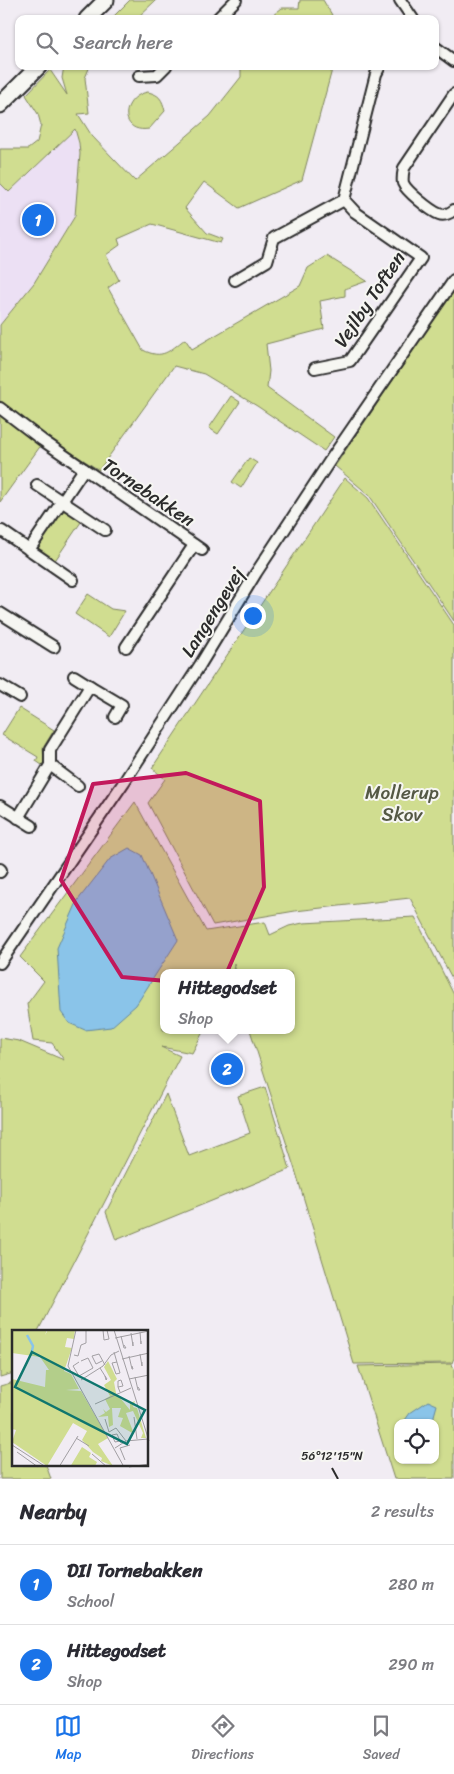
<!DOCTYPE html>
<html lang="en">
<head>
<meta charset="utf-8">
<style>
  body { margin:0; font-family:Sriracha,sans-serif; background:#f7f7f7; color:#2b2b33 }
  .controls { position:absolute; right:15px; bottom:15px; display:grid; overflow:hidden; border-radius:10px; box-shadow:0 1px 4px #0004 }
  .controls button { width:45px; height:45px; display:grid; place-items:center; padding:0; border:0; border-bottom:1px solid #e1e1e2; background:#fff; color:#2b2b33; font:25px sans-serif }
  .you { position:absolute; left:252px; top:615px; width:18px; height:18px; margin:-12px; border:4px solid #fff; border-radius:50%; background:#1a73e8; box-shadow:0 0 0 8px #1a73e833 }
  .badge { display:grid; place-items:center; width:32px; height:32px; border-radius:50%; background:#1a73e8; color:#fff; font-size:16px; font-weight:700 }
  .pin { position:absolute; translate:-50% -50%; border:2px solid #fff; box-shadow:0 1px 5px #0006 }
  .popup { position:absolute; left:160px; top:969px; width:135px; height:65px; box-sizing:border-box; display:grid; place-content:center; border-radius:10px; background:#fff; filter:drop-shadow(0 1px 4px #0005); font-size:16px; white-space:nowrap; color:#7c7c81 }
  .popup b { font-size:19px; color:#2b2b33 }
  .popup::after { content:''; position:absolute; left:50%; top:100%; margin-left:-10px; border:10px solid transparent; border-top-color:#fff }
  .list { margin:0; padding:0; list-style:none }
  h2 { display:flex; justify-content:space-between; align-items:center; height:65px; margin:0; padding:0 20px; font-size:21px }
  h2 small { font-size:16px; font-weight:400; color:#7c7c81 }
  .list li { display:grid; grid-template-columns:32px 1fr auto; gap:15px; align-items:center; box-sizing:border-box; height:80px; padding:0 20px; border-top:1px solid #e1e1e2 }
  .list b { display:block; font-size:19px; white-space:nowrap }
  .list p { margin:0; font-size:16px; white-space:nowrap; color:#7c7c81 }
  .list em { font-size:16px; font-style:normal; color:#7c7c81 }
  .icon { flex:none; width:28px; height:28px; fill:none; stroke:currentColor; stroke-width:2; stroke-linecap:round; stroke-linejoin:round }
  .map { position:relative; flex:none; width:454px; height:1479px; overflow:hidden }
  .search { position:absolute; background:#fff; box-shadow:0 1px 4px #0004; left:15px; right:15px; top:15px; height:55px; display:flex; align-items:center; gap:12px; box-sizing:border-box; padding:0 18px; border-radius:10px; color:#7c7c81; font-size:19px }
  .sheet { height:225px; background:#fff }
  nav { display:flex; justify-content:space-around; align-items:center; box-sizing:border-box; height:70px; border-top:1px solid #e1e1e2; background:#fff; font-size:14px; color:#7c7c81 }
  nav a { display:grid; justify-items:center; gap:2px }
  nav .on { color:#1a73e8 }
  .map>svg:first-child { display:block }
  .built { fill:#ece0f4 }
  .green { fill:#d0dd90; stroke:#7e845e; fill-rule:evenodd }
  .water { fill:#8ac4e9; stroke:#64879d }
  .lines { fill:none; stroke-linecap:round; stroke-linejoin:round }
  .street-casing { stroke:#2b2b2b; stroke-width:14 }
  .secondary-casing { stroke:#2b2b2b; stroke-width:19 }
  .street { stroke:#f6f6f2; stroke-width:10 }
  .secondary { stroke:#f6f6f2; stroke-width:15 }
  .marked { fill:#c2185b; fill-opacity:0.2; stroke:#c2185b; stroke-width:4; stroke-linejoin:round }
  .ticks { fill:none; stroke:#2b2b2b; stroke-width:2 }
  .labels { text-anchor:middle; stroke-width:4; stroke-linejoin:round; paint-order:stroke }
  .street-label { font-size:19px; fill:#2b2b2b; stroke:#f6f6f2 }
  .park-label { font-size:19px; fill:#545844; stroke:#f6f6f2 }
  .inset-river { fill:none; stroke:#8ac4e9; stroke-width:2.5 }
  .inset-road { fill:none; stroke:#a29fa3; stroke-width:1 }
  .view { fill:#0f766e; fill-opacity:0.15; stroke:#0f766e; stroke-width:2.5 }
  .inset-edge { fill:none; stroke:#2b2b2b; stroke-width:2.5 }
  .ticks-label { font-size:12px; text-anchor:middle; fill:#2b2b2b; stroke:#f6f6f2; stroke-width:4; stroke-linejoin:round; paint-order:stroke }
</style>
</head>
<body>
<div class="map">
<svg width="454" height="1479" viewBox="0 0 454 1479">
  <rect width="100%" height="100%" fill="#f1ecf3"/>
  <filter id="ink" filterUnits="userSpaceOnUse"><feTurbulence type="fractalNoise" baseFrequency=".02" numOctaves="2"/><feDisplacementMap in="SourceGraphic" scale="10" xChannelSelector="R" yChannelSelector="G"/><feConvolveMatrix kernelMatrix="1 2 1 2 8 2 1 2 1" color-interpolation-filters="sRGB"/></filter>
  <g filter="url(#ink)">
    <polygon class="built" points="75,128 80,154 75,216 34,283 0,325 0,183 10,192"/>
    <g class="green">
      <polygon points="130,0 156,0 136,19 111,19"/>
      <polygon points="300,0 323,0 332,15 327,19 268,19 282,8 299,8"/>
      <path d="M64,66H90L85,78L89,113L78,114L92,136L135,181L210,116L241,77V66H333L302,180L239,208L204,182L185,208L207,233L223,239L221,243L152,224L118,239L120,245L106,255L119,280L108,288L143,350C163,360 169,351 185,339L192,349L300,286L308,268L327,256L367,281L345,289V296L320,301L324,329L266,344L269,371L267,388L334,437L324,451L257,406L204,374L174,366L99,470L47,437L0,502V325L34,283L75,216L80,154L79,143L75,129L9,192L0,183V149H28L37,142L41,125L38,114L26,95L50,70L67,95L62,78Z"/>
      <path d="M148,92C160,95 162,99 165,111L149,129C118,134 121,96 148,92Z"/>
      <polygon points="454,290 454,621 369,495 335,466"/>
      <polygon points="231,396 240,402 218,434 209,428"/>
      <polygon points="249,458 257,463 241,488 232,482"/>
      <polygon points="345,478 368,498 454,625 454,982 410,898 295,911 213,925 148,803 165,779 152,768"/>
      <polygon points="67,509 79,516 77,519 81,522 54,562 39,553 37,545 60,510"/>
      <polygon points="88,594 111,609 125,611 109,637 75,614"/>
      <polygon points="19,708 54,730 43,748 44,762 42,765 36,761 38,757 2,735"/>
      <polygon points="135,802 206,931 265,922 270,935 289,926 303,923 415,917 454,995 454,1358 452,1363 354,1364 296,1173 250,1030 291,1030 291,973 236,973 234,963 233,973 163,973 163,1030 204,1030 192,1053 161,1047 180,1056 38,1331 14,1332 14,1373 0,1377 0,1038 19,1041 64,1060 52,1043 33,1041 27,1004 44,981 20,957"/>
      <polygon points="265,1087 290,1169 116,1240 106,1212 166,1094 189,1156 250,1133 238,1096"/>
      <path d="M451,1364L454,1369V1479H394L358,1366ZM398,1423H435V1460H398Z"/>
      <polygon points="14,1382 14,1465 46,1465 51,1479 0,1479 0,1386"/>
    </g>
    <g class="water">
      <polygon points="129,848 142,855 178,940 136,1005 111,1027 85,1030 69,1023 61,1012 57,948 78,900 110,859"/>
      <polygon points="428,1401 437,1405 432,1423 403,1423 410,1413"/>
    </g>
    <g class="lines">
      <defs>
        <g id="street">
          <polyline points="400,0 413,19"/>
          <polyline points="217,19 236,0"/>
          <polyline points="435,47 454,61"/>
          <polyline points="139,76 157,75 166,66"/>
          <path d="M454,94L404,168C403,173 402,178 403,183C406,191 431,211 439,214C444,216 450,213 454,210"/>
          <polyline points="235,280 267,261 274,238 344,200"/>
          <polyline points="315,368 350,361 421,258 355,212 344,200 376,74 380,66"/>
          <polyline points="0,408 42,440 202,550"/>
          <polyline points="37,485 105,530"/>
          <polyline points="2,531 73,580"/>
          <polyline points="29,550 84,469"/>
          <polyline points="0,613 54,647"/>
          <polyline points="126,647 194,545"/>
          <polyline points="0,685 20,697"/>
          <polyline points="90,686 122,705 115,717"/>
          <polyline points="50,765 78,786"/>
          <polyline points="0,806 32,826"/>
          <polyline points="18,818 50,765 50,750 90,686 74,676"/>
          <polyline points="0,869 1,870 0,872"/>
          <polyline points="0,963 124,782 200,665 256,573 331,459 454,280"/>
        </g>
        <g id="secondary">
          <polyline points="87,19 106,0"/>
          <polyline points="0,105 39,66"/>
        </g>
      </defs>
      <use href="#street" class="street-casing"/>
      <use href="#secondary" class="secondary-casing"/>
      <use href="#street" class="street"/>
      <use href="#secondary" class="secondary"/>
    </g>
  </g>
  <path class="marked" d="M186,773L260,801L264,887L221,986L122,977L61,880L93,784Z"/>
  <path class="ticks" d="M332,1468L338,1479"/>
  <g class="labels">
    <g class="street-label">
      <text transform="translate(369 299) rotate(-56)" y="7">Vejlby Toften</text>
      <text transform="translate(149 492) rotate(34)" y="7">Tornebakken</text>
      <text transform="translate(212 612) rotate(-58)" y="7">Langengevej</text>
    </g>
    <g class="park-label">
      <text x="402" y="799">Mollerup<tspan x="402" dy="22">Skov</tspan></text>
    </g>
  </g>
  <g transform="translate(12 1330)">
    <rect width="136" height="136" fill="#f1ecf3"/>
    <path d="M0,0H35L33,5L36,0H63L62,9L55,8L53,17L60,18L52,41L59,44L67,59L54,60L69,61L96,108L86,114L101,136L89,131L90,128L81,122L70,110L75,101L61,93L35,136L0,112L4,100L0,99V49L33,57L34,40H37L28,27L0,23ZM96,31L105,49L102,52L104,63L118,80V73L123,71L121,77L125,78L134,108H129L131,103L121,81L114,83L122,104L108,96L111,88L106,87L109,78H100L101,95L97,97L96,86L86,87L93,83L91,79L94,82L98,79L93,69L98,66L92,55L99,50L92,37ZM70,117L79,123L77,127L85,132L83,136L58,137Z" fill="#d0dd90"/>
    <path class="inset-river" d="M15,5L21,16L19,25"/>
    <path class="inset-road" d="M64,0L56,36L112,137M91,0L92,10L97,9L95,0M102,0L137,111M128,2L129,14V11M119,3L121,16V12M109,6L112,18H114L112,15M103,8L137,1M102,22L108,43L104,44L100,33L105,32M128,24L130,36V32M62,25L66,26L69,15L74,13V0M117,26L120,39H121L120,36M110,29L137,23M90,31L84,34L80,26L87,24L93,35M67,32L61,36L67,46L81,38L76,28L69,31M88,38L93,46L95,49L94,50L93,46M123,47L126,60H128L126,57M117,49L137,45M69,50L91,36L99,25L107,21M106,57L111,56L109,50L106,51V57L108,62M83,74L119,58M122,87L125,109M93,89L97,102L104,98L114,111M64,108L77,116M108,111L103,112L100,105L105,104L109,113M0,115L34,137M103,118L114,111L136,109M5,122L26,137M80,124L95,137M113,130L108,118L118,115M47,137L66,106M117,137L137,134"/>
    <path class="view" d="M20,22L133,80L115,114L3,57Z"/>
    <rect width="136" height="136" class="inset-edge"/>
  </g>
  <g class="ticks-label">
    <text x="332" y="1460">56°12'15"N</text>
  </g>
</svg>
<div class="controls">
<button><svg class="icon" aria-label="locate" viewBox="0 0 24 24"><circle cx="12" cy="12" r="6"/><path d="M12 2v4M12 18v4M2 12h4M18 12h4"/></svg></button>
</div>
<div class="you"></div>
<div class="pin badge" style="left:38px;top:220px">1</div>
<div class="pin badge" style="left:227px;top:1069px">2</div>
<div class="popup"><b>Hittegodset</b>Shop</div>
<div class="search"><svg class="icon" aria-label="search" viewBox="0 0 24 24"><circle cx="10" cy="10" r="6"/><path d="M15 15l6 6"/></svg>Search here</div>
</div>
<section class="sheet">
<h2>Nearby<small>2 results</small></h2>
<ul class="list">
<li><span class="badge">1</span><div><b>DII Tornebakken</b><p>School</p></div><em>280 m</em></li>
<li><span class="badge">2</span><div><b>Hittegodset</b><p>Shop</p></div><em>290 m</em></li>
</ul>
</section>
<nav>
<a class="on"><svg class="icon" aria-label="map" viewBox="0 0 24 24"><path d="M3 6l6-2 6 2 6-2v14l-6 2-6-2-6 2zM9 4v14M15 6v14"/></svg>Map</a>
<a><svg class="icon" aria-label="directions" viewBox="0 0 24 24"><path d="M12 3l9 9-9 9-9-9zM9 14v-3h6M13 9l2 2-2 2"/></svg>Directions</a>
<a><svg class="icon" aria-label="saved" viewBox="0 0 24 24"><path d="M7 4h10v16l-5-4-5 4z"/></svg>Saved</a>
</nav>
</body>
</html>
